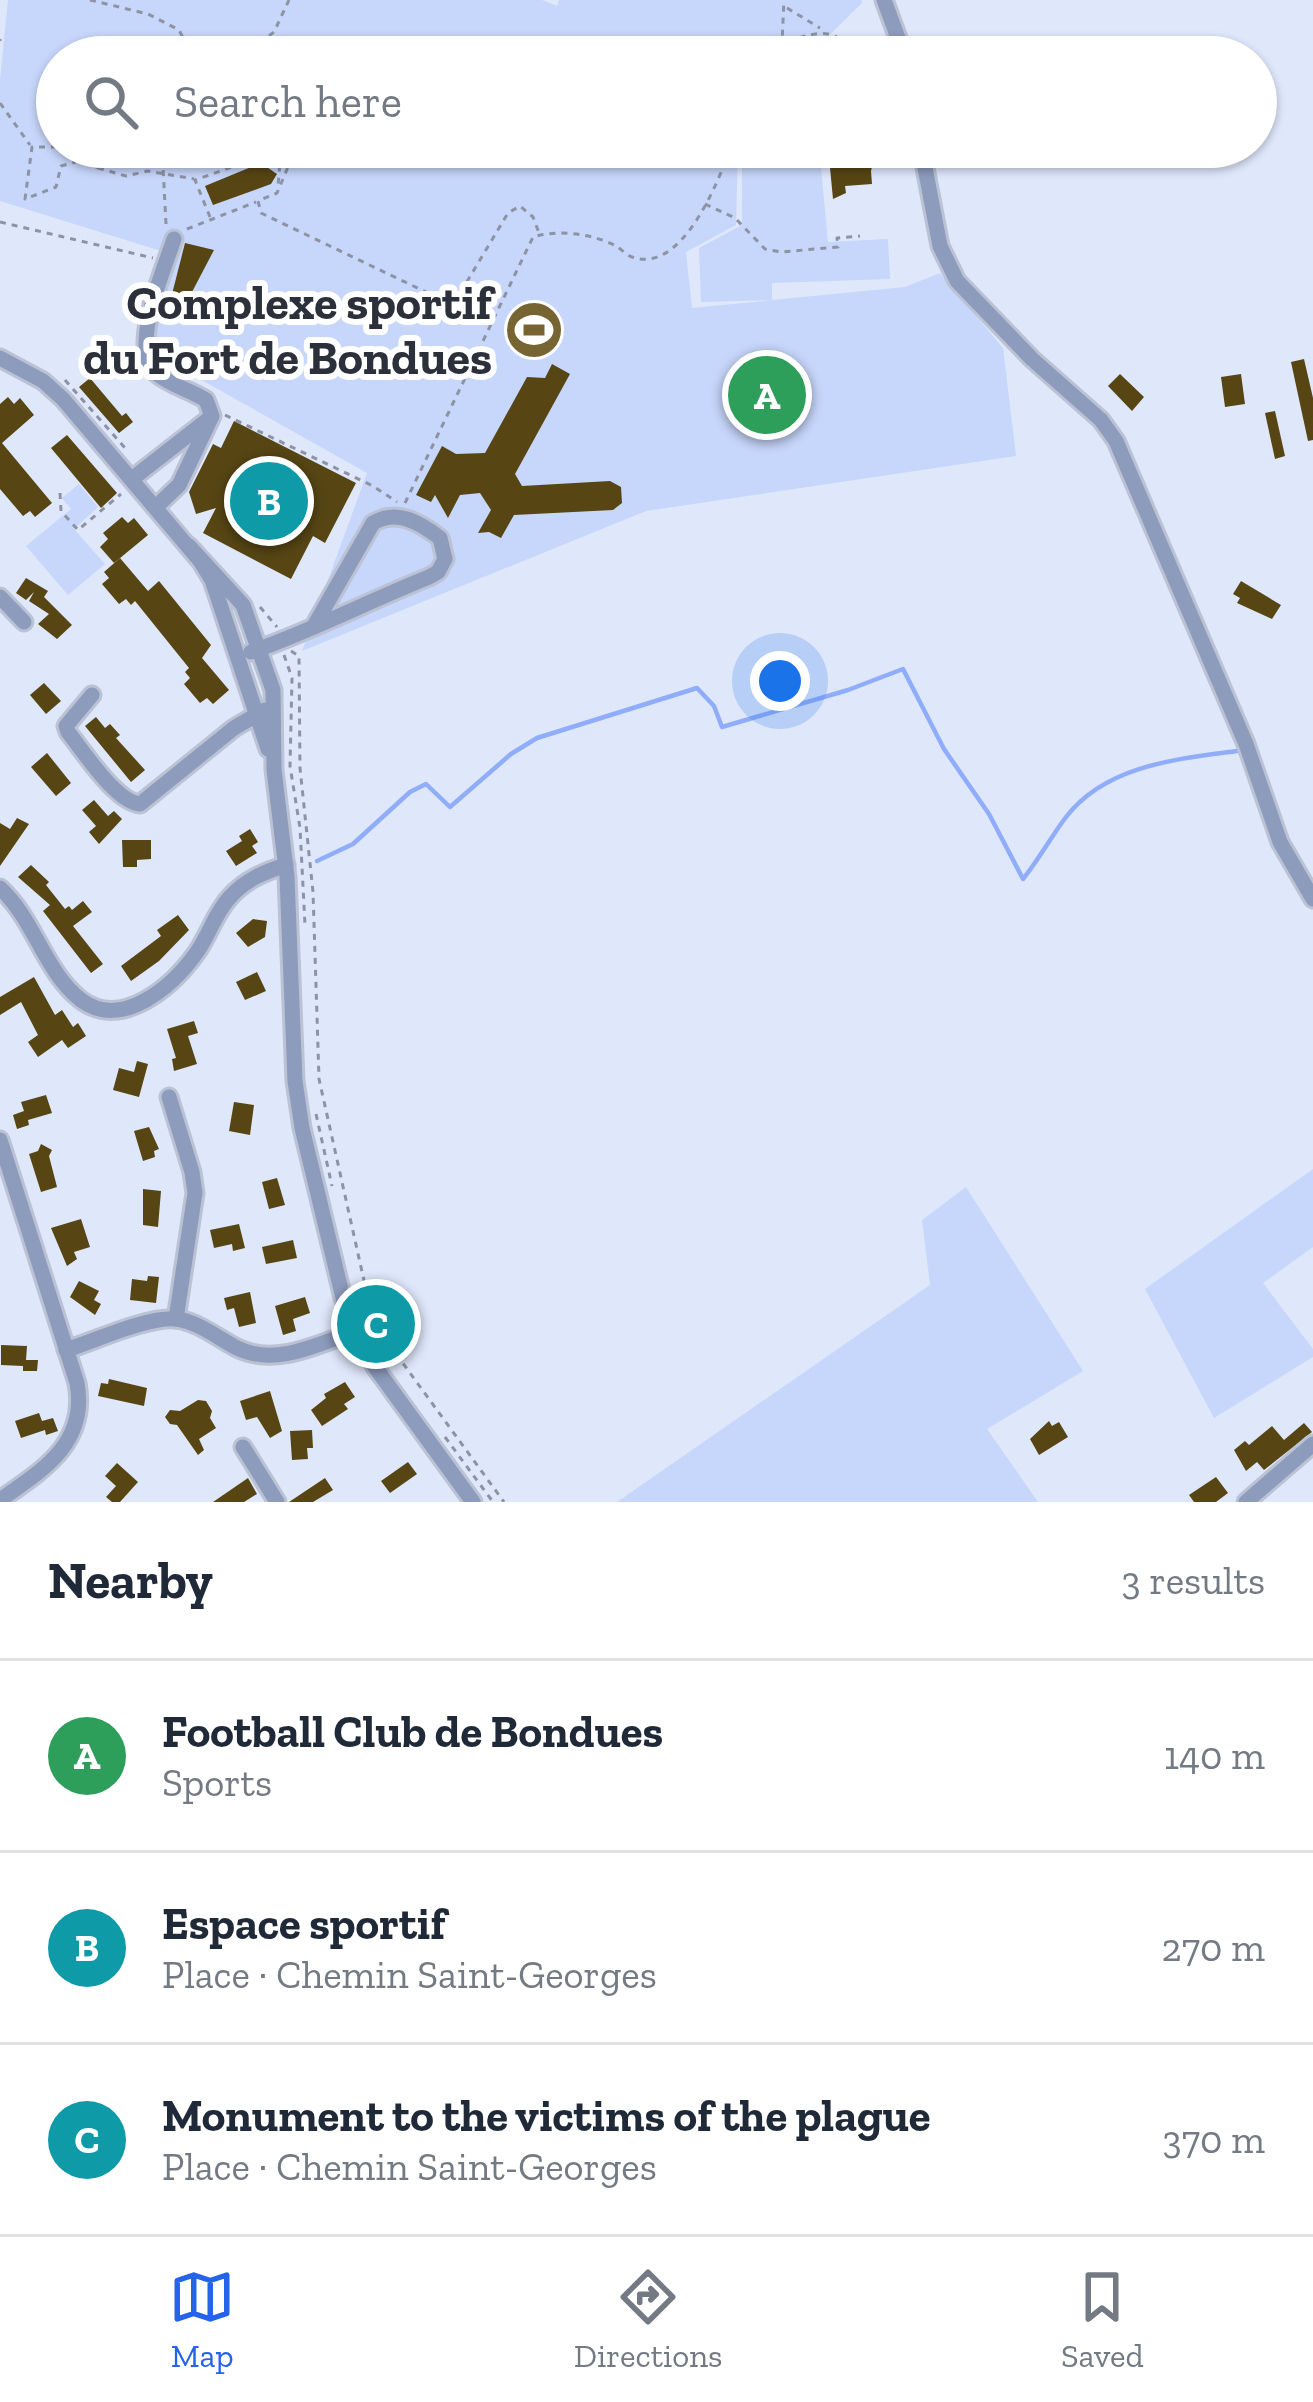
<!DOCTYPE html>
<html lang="en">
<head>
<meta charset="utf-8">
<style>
  body { margin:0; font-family:"Zilla Slab",serif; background:#f6f6f7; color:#1f2937 }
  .you { position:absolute; left:780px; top:681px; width:42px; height:42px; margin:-30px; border:9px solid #fff; border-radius:50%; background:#1a73e8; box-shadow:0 0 0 18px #1a73e833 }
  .badge { display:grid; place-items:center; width:78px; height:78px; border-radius:50%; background:#2563eb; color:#fff; font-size:39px; font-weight:700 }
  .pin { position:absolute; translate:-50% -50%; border:6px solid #fff; box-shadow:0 3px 12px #0006 }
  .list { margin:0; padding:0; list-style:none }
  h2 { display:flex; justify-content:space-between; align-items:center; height:156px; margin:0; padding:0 48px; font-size:51px }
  h2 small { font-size:39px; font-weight:400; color:#747a83 }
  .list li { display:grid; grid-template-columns:78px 1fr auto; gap:36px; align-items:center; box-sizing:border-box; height:192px; padding:0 48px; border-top:3px solid #e0e1e3 }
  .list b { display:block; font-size:45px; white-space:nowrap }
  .list p { margin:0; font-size:39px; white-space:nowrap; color:#747a83 }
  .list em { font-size:39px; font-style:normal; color:#747a83 }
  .icon { flex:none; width:66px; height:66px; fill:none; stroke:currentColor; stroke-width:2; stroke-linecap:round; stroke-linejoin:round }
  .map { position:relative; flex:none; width:1313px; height:1502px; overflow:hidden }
  .search { position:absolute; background:#fff; box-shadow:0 3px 9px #0004; left:36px; right:36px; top:36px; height:132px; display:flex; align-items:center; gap:30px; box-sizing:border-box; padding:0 42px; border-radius:66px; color:#747a83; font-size:45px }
  .sheet { height:732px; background:#fff }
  nav { display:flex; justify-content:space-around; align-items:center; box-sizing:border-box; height:168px; border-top:3px solid #e0e1e3; background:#fff; font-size:33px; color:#747a83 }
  nav a { display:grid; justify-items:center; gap:6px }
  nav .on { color:#2563eb }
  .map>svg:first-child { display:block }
  .green { fill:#c7d6fb }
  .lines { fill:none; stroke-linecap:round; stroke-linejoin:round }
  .stream { stroke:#90adfb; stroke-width:4.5 }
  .building { fill:#574614 }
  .minor-casing { stroke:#bbc2d4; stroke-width:21 }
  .path { stroke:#8d93a3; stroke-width:3; stroke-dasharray:6 6; stroke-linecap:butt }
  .minor { stroke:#8d9bbd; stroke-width:15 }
  .labels { text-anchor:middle; stroke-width:12; stroke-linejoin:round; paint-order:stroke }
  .poi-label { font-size:48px; font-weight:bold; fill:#2c303a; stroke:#fff; text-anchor:end }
</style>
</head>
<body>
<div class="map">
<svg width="1313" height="1502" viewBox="0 0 1313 1502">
  <rect width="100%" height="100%" fill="#dfe7fb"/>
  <g class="green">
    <polygon points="8,0 542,0 557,6 559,0 861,0 862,3 812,52 812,57 57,57 57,147 738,147 736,225 686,252 692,308 905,287 940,273 1003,348 1016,456 646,511 302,651 367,473 150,351 174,255 0,201 0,80"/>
    <polygon points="742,147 819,147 828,242 888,239 890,279 772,283 772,300 701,302 699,248 742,225"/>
    <polygon points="79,484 98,507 74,529 105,564 68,595 26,546 71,509 62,498"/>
    <polygon points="1313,1169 1313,1247 1263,1283 1313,1349 1313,1357 1214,1418 1145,1289"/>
    <polygon points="966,1187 1083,1371 987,1429 1038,1502 617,1502 930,1285 922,1220"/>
  </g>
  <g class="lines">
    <path class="stream" d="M317,861L353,844L410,792L426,784L450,807L511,754L537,738L697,688L714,706L722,727L848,690L903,669L944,749L989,814L1023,879C1039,859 1051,837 1066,817C1106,765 1177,759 1237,751"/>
  </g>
  <g class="building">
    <polygon points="828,147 877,147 871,171 872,184 845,186 846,193 833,199"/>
    <polygon points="261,163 277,174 271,184 213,205 205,186"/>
    <polygon points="185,243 214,250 181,313 168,310"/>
    <polygon points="1304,359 1313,398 1313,440 1308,441 1291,362"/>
    <polygon points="552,364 570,374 515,474 522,486 610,481 621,487 622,503 613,510 514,515 501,538 489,532 478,533 491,510 480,493 460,495 448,518 435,495 431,502 416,495 442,446 456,454 485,453 527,377 545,378"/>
    <polygon points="1120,374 1144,397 1132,411 1108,386"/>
    <polygon points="1241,374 1245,404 1225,407 1221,377"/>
    <polygon points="90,378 122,416 126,413 133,422 119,433 79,387"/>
    <polygon points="8,397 14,404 20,398 34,415 2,443 52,503 35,517 30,511 23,516 0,489 0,404"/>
    <polygon points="1275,411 1285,456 1275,459 1265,413"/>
    <polygon points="234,421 356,483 325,543 313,536 291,579 203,533 216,508 196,514 189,492 213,444 221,448"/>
    <polygon points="67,435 117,493 101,508 51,448"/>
    <polygon points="122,517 128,523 134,518 148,535 114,563 100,547 108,539 103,533"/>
    <polygon points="120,558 148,591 159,581 211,645 202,658 229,690 213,704 207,698 200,703 184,684 190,678 185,672 189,668 135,601 131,605 126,599 119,604 102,584 109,578 104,572"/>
    <polygon points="26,578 48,591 44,597 72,625 57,639 38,624 49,614 29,601 34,592 26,600 16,593"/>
    <polygon points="1241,581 1281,605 1272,619 1237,603 1240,598 1233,594"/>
    <polygon points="44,683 61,701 46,714 30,695"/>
    <polygon points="96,717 105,728 110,724 120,735 116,738 145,770 131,782 85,726"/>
    <polygon points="47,753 71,783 56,796 31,767"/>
    <polygon points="94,800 108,816 114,811 122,819 99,844 89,832 96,826 82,810"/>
    <polygon points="17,818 29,824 0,866 0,823 10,829"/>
    <polygon points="250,829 258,842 252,846 257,853 236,866 226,851 242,841 239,836"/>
    <polygon points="122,840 151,840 151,859 137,860 137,867 123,867"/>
    <polygon points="31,865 49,882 46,885 65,909 69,906 72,910 83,901 92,912 73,926 103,964 91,973 43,911 50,905 18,877"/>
    <polygon points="178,915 189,930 159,961 131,981 121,966 161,936 157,930"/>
    <polygon points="253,919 267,921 265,937 248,947 236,933"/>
    <polygon points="257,972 266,991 245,1000 236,982"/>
    <polygon points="34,977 55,1015 62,1010 73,1027 78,1023 86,1036 68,1048 62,1040 38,1057 28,1042 38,1035 21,1002 0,1015 0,997"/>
    <polygon points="194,1021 198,1033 188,1036 197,1064 174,1071 172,1059 176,1058 167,1029"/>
    <polygon points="137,1061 148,1064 139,1097 113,1090 119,1068 134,1072"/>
    <polygon points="46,1095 52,1113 28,1120 29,1125 17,1129 13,1115 24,1111 21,1102"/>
    <polygon points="234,1102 254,1105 250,1135 229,1131"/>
    <polygon points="149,1127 159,1149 154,1151 155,1157 143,1161 134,1131"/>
    <polygon points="41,1144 52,1150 49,1156 57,1187 41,1192 29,1154 38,1151"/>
    <polygon points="277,1178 285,1205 269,1209 262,1182"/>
    <polygon points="143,1189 161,1191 158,1227 143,1225"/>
    <polygon points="81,1219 90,1247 74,1252 77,1259 67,1266 51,1228"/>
    <polygon points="239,1224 245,1248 233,1251 232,1244 214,1248 210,1230"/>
    <polygon points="293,1240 297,1258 266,1264 262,1247"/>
    <polygon points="148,1276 159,1277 156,1303 130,1300 132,1279 147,1281"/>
    <polygon points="79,1281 99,1291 94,1300 101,1304 95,1315 70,1297"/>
    <polygon points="250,1292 256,1323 239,1327 234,1308 227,1310 224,1298"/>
    <polygon points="305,1297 310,1313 293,1319 296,1331 283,1335 275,1306"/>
    <polygon points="1,1345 27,1346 26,1360 38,1360 37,1371 23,1371 23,1366 1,1365"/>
    <polygon points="109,1379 147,1388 144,1406 98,1396 101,1383 108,1384"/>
    <polygon points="345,1382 355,1397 344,1404 348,1409 322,1426 311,1410 326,1398 324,1394"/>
    <polygon points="270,1391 282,1431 270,1438 257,1417 246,1420 240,1401"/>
    <polygon points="198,1400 206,1401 212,1411 210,1418 216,1428 199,1439 204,1450 198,1455 177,1425 170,1424 165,1417 170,1410 180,1411"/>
    <polygon points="39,1413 42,1421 53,1418 58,1431 46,1435 45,1430 21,1438 15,1421"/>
    <polygon points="1049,1421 1052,1426 1059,1422 1068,1437 1039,1455 1030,1439"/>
    <polygon points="1304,1423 1312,1432 1264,1470 1257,1462 1246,1471 1234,1450 1245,1441 1249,1445 1272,1426 1284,1440"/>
    <polygon points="312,1430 313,1448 307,1448 308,1459 292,1460 290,1431"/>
    <polygon points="408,1462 417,1474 390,1493 381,1481"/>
    <polygon points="117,1463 138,1482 120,1502 112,1502 106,1497 116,1486 105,1476"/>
    <polygon points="1216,1477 1228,1493 1216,1502 1194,1502 1189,1495"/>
    <polygon points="248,1478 257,1494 244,1502 213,1502"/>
    <polygon points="325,1478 333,1490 313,1502 289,1502"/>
  </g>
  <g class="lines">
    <defs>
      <g id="minor">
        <polyline points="884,0 905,57"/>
        <polyline points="921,147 940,246 957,281 1032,359 1101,420 1116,441 1246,744 1280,842 1313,899"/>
        <polyline points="0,358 43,381 63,399 201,562 212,580 268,749"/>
        <polyline points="132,479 210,418"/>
        <path d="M156,507L179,485L212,416L206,400C191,390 169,385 156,373C129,349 164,270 174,239"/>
        <polyline points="189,546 243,605 273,690 274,770 287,877 295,1081 302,1128 343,1298 375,1367 473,1502"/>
        <polyline points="0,597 24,622"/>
        <path d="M251,652C311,631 369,601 429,577L438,572L445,559L440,538C419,522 397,509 373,523L314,626"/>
        <path d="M92,695L66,726L68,732C84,752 116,802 140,804L234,728L265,710"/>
        <path d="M0,888C35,920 44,971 81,1000C122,1031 173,986 197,952C209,935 215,913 230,897C245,880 264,872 286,865"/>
        <polyline points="169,1097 192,1172 195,1193 176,1319"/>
        <path d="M0,1140L77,1383C88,1443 43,1470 0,1500"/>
        <path d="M66,1350C95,1341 148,1316 177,1319C198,1322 218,1338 237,1348C276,1367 318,1344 356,1331"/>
        <polyline points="243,1447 277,1502"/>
        <polyline points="1246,1502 1313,1444"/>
      </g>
    </defs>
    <use href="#minor" class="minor-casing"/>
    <g class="path">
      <polyline points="90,0 148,14 179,30 193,57"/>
      <polyline points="787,8 820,28"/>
      <polyline points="0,39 0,41"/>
      <polyline points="77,43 131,57"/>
      <polyline points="240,57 274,32 289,0"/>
      <polyline points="773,57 782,43 784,0"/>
      <path d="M793,57L782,43C810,35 830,24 851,49"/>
      <polyline points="0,103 30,145"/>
      <polyline points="57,147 32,147 25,199 56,187 61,166 83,160 98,168 99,147"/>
      <polyline points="123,147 162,147"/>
      <polyline points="226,147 215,160 244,153 245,147"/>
      <polyline points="244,153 288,152 288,167 277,193 258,201 261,213 453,305 508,213 520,206 533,217 539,233"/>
      <polyline points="98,168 126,176 148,171 194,179"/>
      <polyline points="705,204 735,218 765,249 781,252 838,247 837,238 860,236"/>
      <polyline points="210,217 195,180 252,160 280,162 278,186"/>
      <polyline points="0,222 153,258"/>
      <polyline points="166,224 162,148 179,147"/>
      <polyline points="187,229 256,202"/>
      <polyline points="65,380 126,449"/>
      <polyline points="225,415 373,486 397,502"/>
      <polyline points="60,493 61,511 78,530 121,494"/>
      <path d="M405,503L533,237C557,229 594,234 616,246C621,249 628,256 632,257C682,275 718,182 731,147"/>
      <polyline points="260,607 277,627"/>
      <polyline points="291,651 299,656 300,768 313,892 319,1079 365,1285 394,1351 504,1502"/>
      <polyline points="284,655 292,678 290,766 300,828 305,925"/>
      <polyline points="316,1114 332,1186"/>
      <polyline points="445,1437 493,1502"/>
    </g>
    <use href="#minor" class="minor"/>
  </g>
  <defs>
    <symbol id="stadium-disc" viewBox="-11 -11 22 22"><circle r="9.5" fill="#776433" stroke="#fff"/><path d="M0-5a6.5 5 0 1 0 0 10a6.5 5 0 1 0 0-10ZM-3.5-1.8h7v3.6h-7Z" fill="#fff"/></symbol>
  </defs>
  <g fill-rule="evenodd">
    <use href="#stadium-disc" x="501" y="297" width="66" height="66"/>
  </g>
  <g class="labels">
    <g class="poi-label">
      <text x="492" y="319">Complexe sportif<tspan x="492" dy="55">du Fort de Bondues</tspan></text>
    </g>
  </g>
</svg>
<div class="you"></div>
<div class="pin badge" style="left:767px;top:395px;background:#2e9e5b">A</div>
<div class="pin badge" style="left:269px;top:501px;background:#0f9aa8">B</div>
<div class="pin badge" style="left:376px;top:1324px;background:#0f9aa8">C</div>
<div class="search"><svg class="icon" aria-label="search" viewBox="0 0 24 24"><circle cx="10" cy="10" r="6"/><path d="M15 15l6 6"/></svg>Search here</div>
</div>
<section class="sheet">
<h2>Nearby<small>3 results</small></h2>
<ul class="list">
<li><span class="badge" style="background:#2e9e5b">A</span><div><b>Football Club de Bondues</b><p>Sports</p></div><em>140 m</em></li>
<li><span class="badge" style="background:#0f9aa8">B</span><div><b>Espace sportif</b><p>Place · Chemin Saint-Georges</p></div><em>270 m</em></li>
<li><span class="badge" style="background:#0f9aa8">C</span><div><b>Monument to the victims of the plague</b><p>Place · Chemin Saint-Georges</p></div><em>370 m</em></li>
</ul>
</section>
<nav>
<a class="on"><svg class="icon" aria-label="map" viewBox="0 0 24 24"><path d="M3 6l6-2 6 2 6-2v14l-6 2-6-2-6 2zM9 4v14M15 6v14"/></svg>Map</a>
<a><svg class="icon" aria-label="directions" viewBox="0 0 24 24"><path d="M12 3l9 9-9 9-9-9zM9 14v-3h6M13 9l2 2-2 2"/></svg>Directions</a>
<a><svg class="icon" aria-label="saved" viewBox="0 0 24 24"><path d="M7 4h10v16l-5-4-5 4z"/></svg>Saved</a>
</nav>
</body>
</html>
